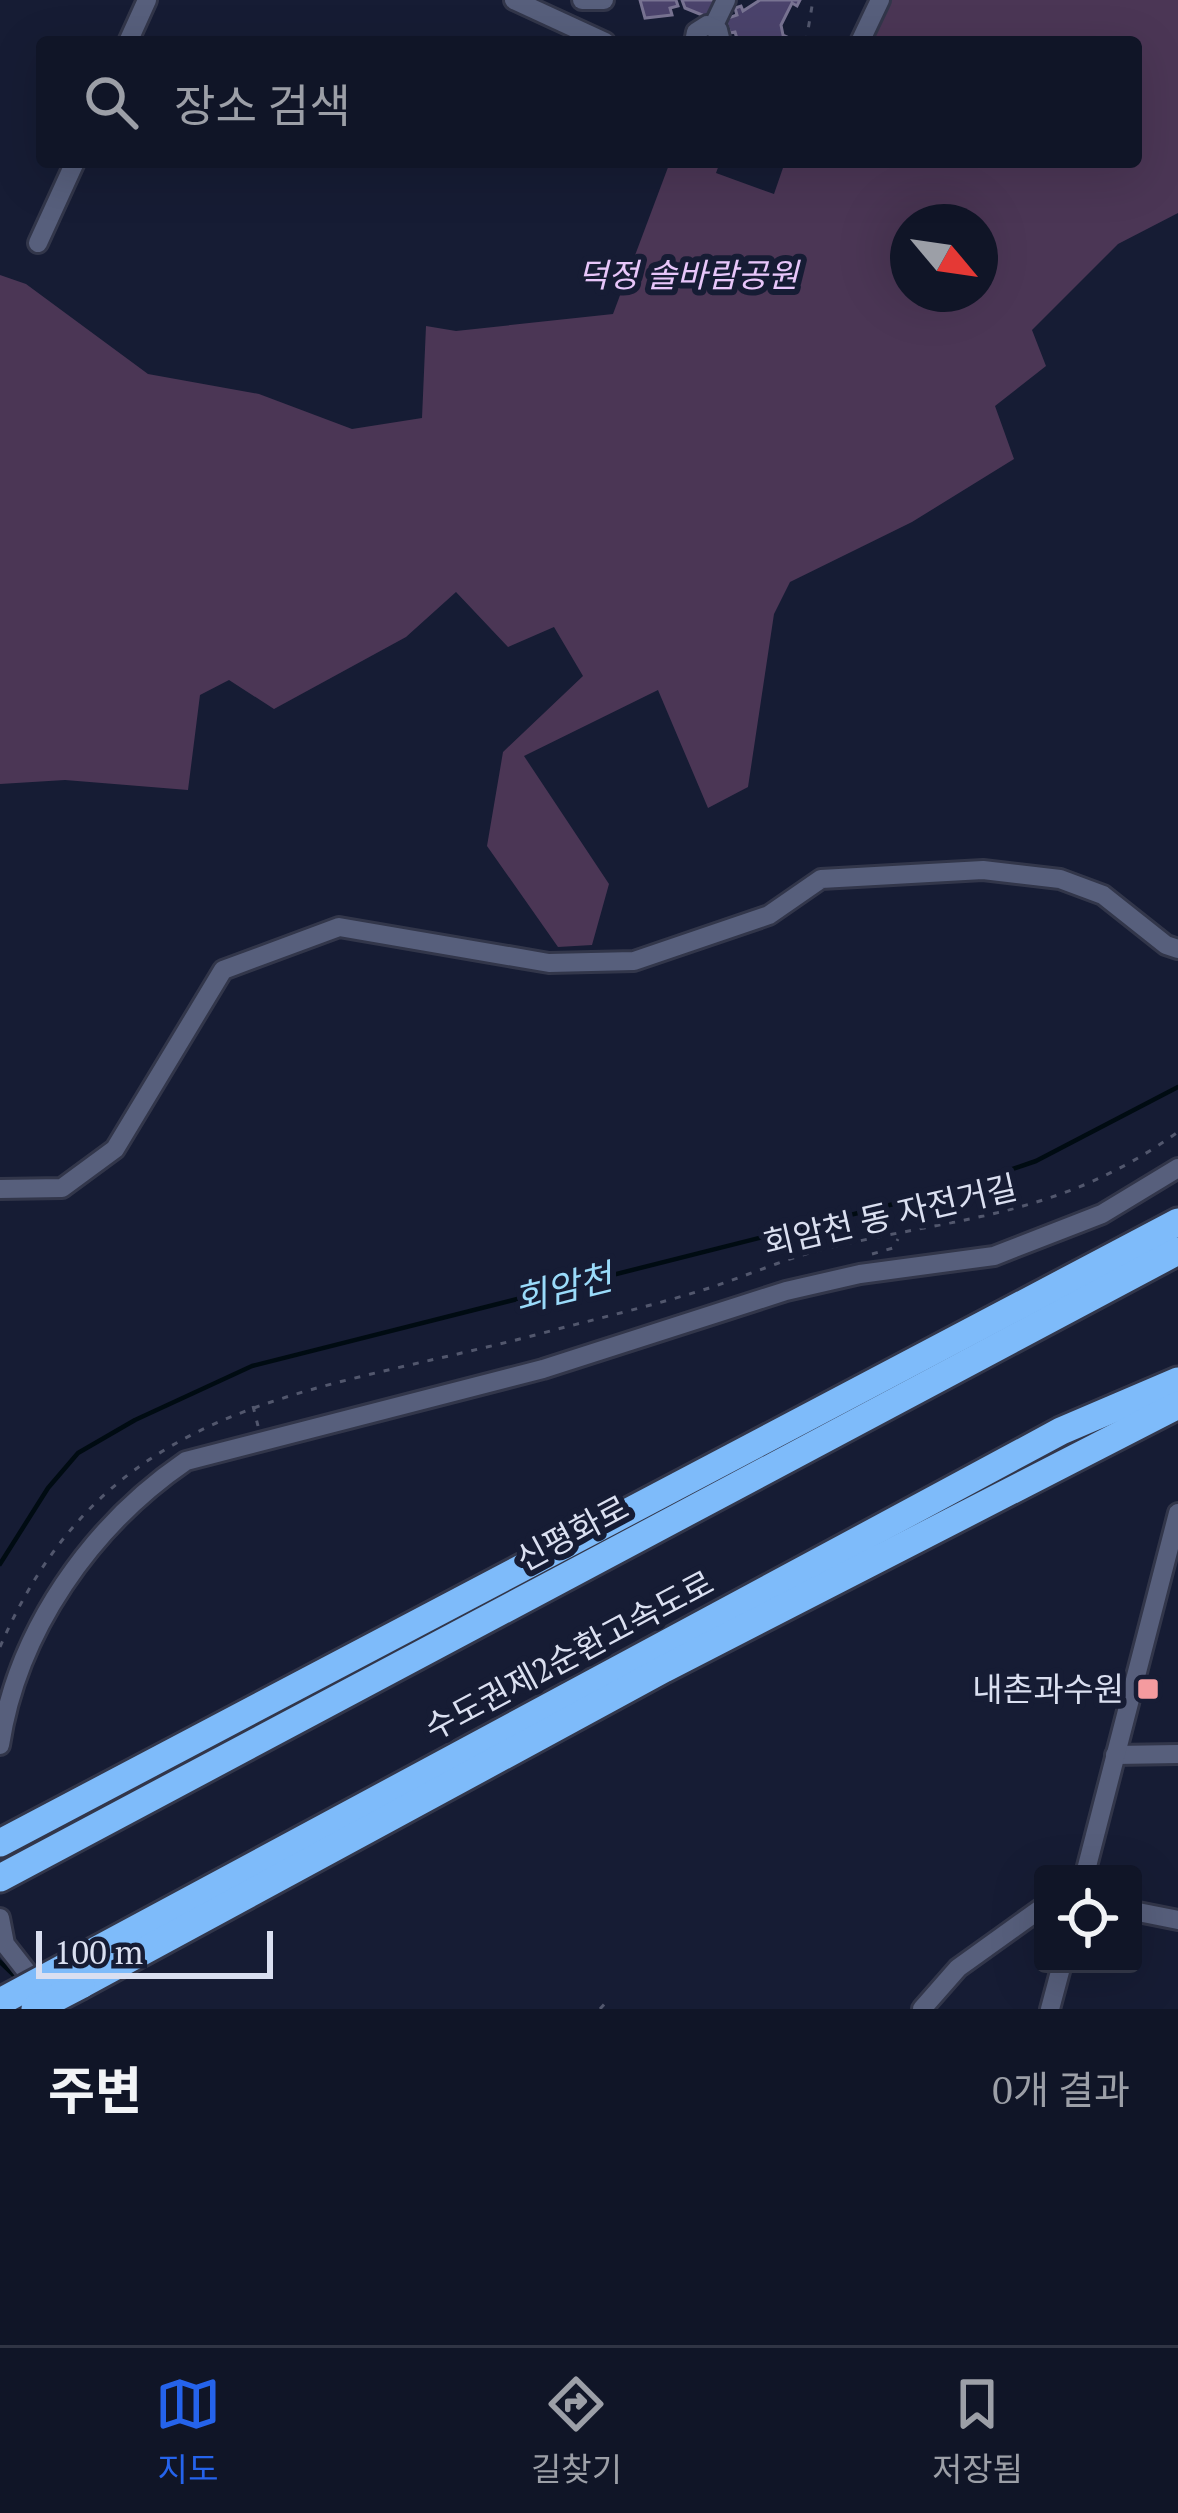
<!DOCTYPE html>
<html lang="ko">
<head>
<meta charset="utf-8">
<style>
  body { margin:0; font-family:"PT Serif","Noto Sans KR",serif; background:#191e2f; color:#f1f3f6 }
  .controls { position:absolute; right:36px; bottom:36px; display:grid; overflow:hidden; border-radius:12px; box-shadow:0 12px 48px #0002 }
  .controls button { width:108px; height:108px; display:grid; place-items:center; padding:0; border:0; border-bottom:3px solid #303444; background:#101527; color:#f1f3f6; font:60px sans-serif }
  .compass { position:absolute; left:890px; top:204px; width:108px; height:108px; border-radius:50%; background:#101527; box-shadow:0 12px 48px #0002; rotate:119deg }
  .scale { position:absolute; left:36px; bottom:30px; width:237px; box-sizing:border-box; padding-left:12px; border:6px solid #dadff0; border-top:0; font-size:33px; line-height:42px; white-space:nowrap; color:#dadff0; -webkit-text-stroke:9px #161c34; paint-order:stroke }
  .list { margin:0; padding:0; list-style:none }
  h2 { display:flex; justify-content:space-between; align-items:center; height:156px; margin:0; padding:0 48px; font-size:51px }
  h2 small { font-size:39px; font-weight:400; color:#9c9fa7 }
  .icon { flex:none; width:66px; height:66px; fill:none; stroke:currentColor; stroke-width:2; stroke-linecap:round; stroke-linejoin:round }
  .map { position:relative; flex:none; width:1178px; height:2009px; overflow:hidden }
  .search { position:absolute; background:#101527; box-shadow:0 12px 48px #0002; left:36px; right:36px; top:36px; height:132px; display:flex; align-items:center; gap:30px; box-sizing:border-box; padding:0 42px; border-radius:12px; color:#9c9fa7; font-size:45px }
  .sheet { height:336px; background:#101527 }
  nav { display:flex; justify-content:space-around; align-items:center; box-sizing:border-box; height:168px; border-top:3px solid #303444; background:#101527; font-size:33px; color:#9c9fa7 }
  nav a { display:grid; justify-items:center; gap:6px }
  nav .on { color:#2563eb }
  .map>svg:first-child { display:block }
  .green { fill:#4b3655; fill-rule:evenodd }
  .lines { fill:none; stroke-linecap:round; stroke-linejoin:round }
  .stream { stroke:#000b12; stroke-width:4.5 }
  .building { fill:#4b436c; stroke:#787392; stroke-width:3 }
  .minor-casing { stroke:#32364a; stroke-width:24 }
  .highway-casing { stroke:#32364a; stroke-width:33 }
  .path { stroke:#52576d; stroke-width:3; stroke-dasharray:6 9; stroke-linecap:butt }
  .minor { stroke:#575f7c; stroke-width:18 }
  .highway { stroke:#7ebbfa; stroke-width:27 }
  .highway-bridge-casing { stroke:#32364a; stroke-width:33; stroke-linecap:butt }
  .highway-bridge { stroke:#7ebbfa; stroke-width:27 }
  .poi-dot { fill:#f49b9f; stroke:#161c34; stroke-width:4.5 }
  .labels { text-anchor:middle; stroke-width:12; stroke-linejoin:round; paint-order:stroke }
  .park-label { font-size:33px; font-style:italic; fill:#e8c6fa; stroke:#161c34 }
  .street-label { font-size:33px; fill:#dadff0; stroke:#161c34 }
  .poi-label { font-size:33px; fill:#dadff0; stroke:#161c34; text-anchor:end }
  .water-label { font-size:36px; font-style:italic; fill:#9adbfa; stroke:#161c34 }
</style>
</head>
<body>
<div class="map">
<svg width="1178" height="2009" viewBox="0 0 1178 2009">
  <rect width="100%" height="100%" fill="#161c34"/>
  <path class="green" d="M887,0H1178V213L1118,244L1032,330L1046,366L995,406L1014,459L912,522L790,582L774,614L748,787L708,808L658,690L524,756L609,884L592,945L558,947L487,846L503,752L583,676L554,627L508,647L456,592L406,637L274,709L229,680L200,695L188,790L65,780L0,784V275L26,284L148,374L259,394L352,429L422,418L426,326L456,331L613,314L670,162H720L716,173L774,194L785,162H1136V42H868ZM908,222H980V294H908Z"/>
  <g class="lines">
    <g class="stream">
      <polyline points="0,1564 48,1488 78,1453 135,1420 252,1366 957,1188 1036,1161 1178,1087"/>
      <polyline points="0,1962 18,1979"/>
    </g>
  </g>
  <g class="building">
    <polygon points="640,0 676,0 678,6 670,8 672,15 645,18"/>
    <polygon points="682,0 715,0 707,17 685,8"/>
    <polygon points="760,0 800,0 797,6 792,3 781,25 783,35 798,42 738,42 735,32 730,33 725,19 737,15 735,8 741,6 743,11"/>
  </g>
  <g class="lines">
    <defs>
      <g id="minor">
        <polyline points="514,0 605,42"/>
        <polyline points="582,0 604,0"/>
        <polyline points="713,27 726,0"/>
        <polyline points="128,42 147,0"/>
        <polyline points="694,42 696,32 707,25 718,30 721,42"/>
        <polyline points="860,42 880,0"/>
        <polyline points="38,243 75,162"/>
        <polyline points="0,1189 62,1188 115,1149 223,970 339,927 549,963 634,961 769,915 821,879 983,870 1060,879 1103,895 1166,945 1178,949"/>
        <path d="M0,1745C17,1631 91,1526 186,1461L543,1369L786,1291L860,1274L994,1256L1102,1214L1178,1168"/>
        <polyline points="1115,1755 1178,1754"/>
        <polyline points="1085,1874 1178,1513"/>
        <polyline points="1133,1911 1178,1920"/>
        <polyline points="0,1918 5,1944 41,1990"/>
        <polyline points="922,2009 958,1968 1043,1907"/>
        <polyline points="1050,2009 1062,1964"/>
      </g>
      <g id="highway">
        <polyline points="0,1843 1178,1222"/>
        <polyline points="0,1878 1178,1251"/>
        <polyline points="67,1966 1061,1431 1178,1381"/>
        <polyline points="81,1985 664,1669 1178,1405"/>
      </g>
    </defs>
    <use href="#minor" class="minor-casing"/>
    <use href="#highway" class="highway-casing"/>
    <g class="path">
      <polyline points="806,42 813,0"/>
      <polyline points="872,1254 893,1248 898,1239"/>
      <polyline points="253,1406 258,1426"/>
      <path d="M0,1647C107,1398 309,1395 539,1334C595,1319 652,1306 706,1289C747,1276 786,1258 828,1248C962,1216 1059,1217 1178,1132"/>
      <polyline points="600,2009 608,2000"/>
    </g>
    <use href="#minor" class="minor"/>
    <use href="#highway" class="highway"/>
    <defs>
      <g id="highway-bridge">
        <polyline points="0,2002 67,1966"/>
        <polyline points="35,2009 81,1985"/>
      </g>
    </defs>
    <use href="#highway-bridge" class="highway-bridge-casing"/>
    <use href="#highway-bridge" class="highway-bridge"/>
  </g>
  <rect class="poi-dot" x="1136" y="1677" width="24" height="24" rx="6"/>
  <g class="labels">
    <g class="park-label">
      <text x="688" y="287">덕정 솔바람공원</text>
    </g>
    <g class="street-label">
      <text transform="translate(890 1215) rotate(-13)" y="12">회암천 동 자전거길</text>
      <text transform="translate(572 1533) rotate(-28)" y="12">신평화로</text>
      <text transform="translate(569 1655) rotate(-28)" y="12">수도권제2순환고속도로</text>
    </g>
    <g class="poi-label">
      <text x="1124" y="1701">내촌과수원</text>
    </g>
    <g class="water-label">
      <text transform="translate(563 1288) rotate(-14)" y="13">회암천</text>
    </g>
  </g>
</svg>
<div class="controls">
<button><svg class="icon" aria-label="locate" viewBox="0 0 24 24"><circle cx="12" cy="12" r="6"/><path d="M12 2v4M12 18v4M2 12h4M18 12h4"/></svg></button>
</div>
<svg class="compass" viewBox="-18 -18 36 36"><path d="M0-13l5 13h-10z" fill="#e53935"/><path d="M0 13l5-13h-10z" fill="#9c9fa7"/></svg>
<div class="scale">100 m</div>
<div class="search"><svg class="icon" aria-label="search" viewBox="0 0 24 24"><circle cx="10" cy="10" r="6"/><path d="M15 15l6 6"/></svg>장소 검색</div>
</div>
<section class="sheet">
<h2>주변<small>0개 결과</small></h2>
<ul class="list">
</ul>
</section>
<nav>
<a class="on"><svg class="icon" aria-label="map" viewBox="0 0 24 24"><path d="M3 6l6-2 6 2 6-2v14l-6 2-6-2-6 2zM9 4v14M15 6v14"/></svg>지도</a>
<a><svg class="icon" aria-label="directions" viewBox="0 0 24 24"><path d="M12 3l9 9-9 9-9-9zM9 14v-3h6M13 9l2 2-2 2"/></svg>길찾기</a>
<a><svg class="icon" aria-label="saved" viewBox="0 0 24 24"><path d="M7 4h10v16l-5-4-5 4z"/></svg>저장됨</a>
</nav>
</body>
</html>
